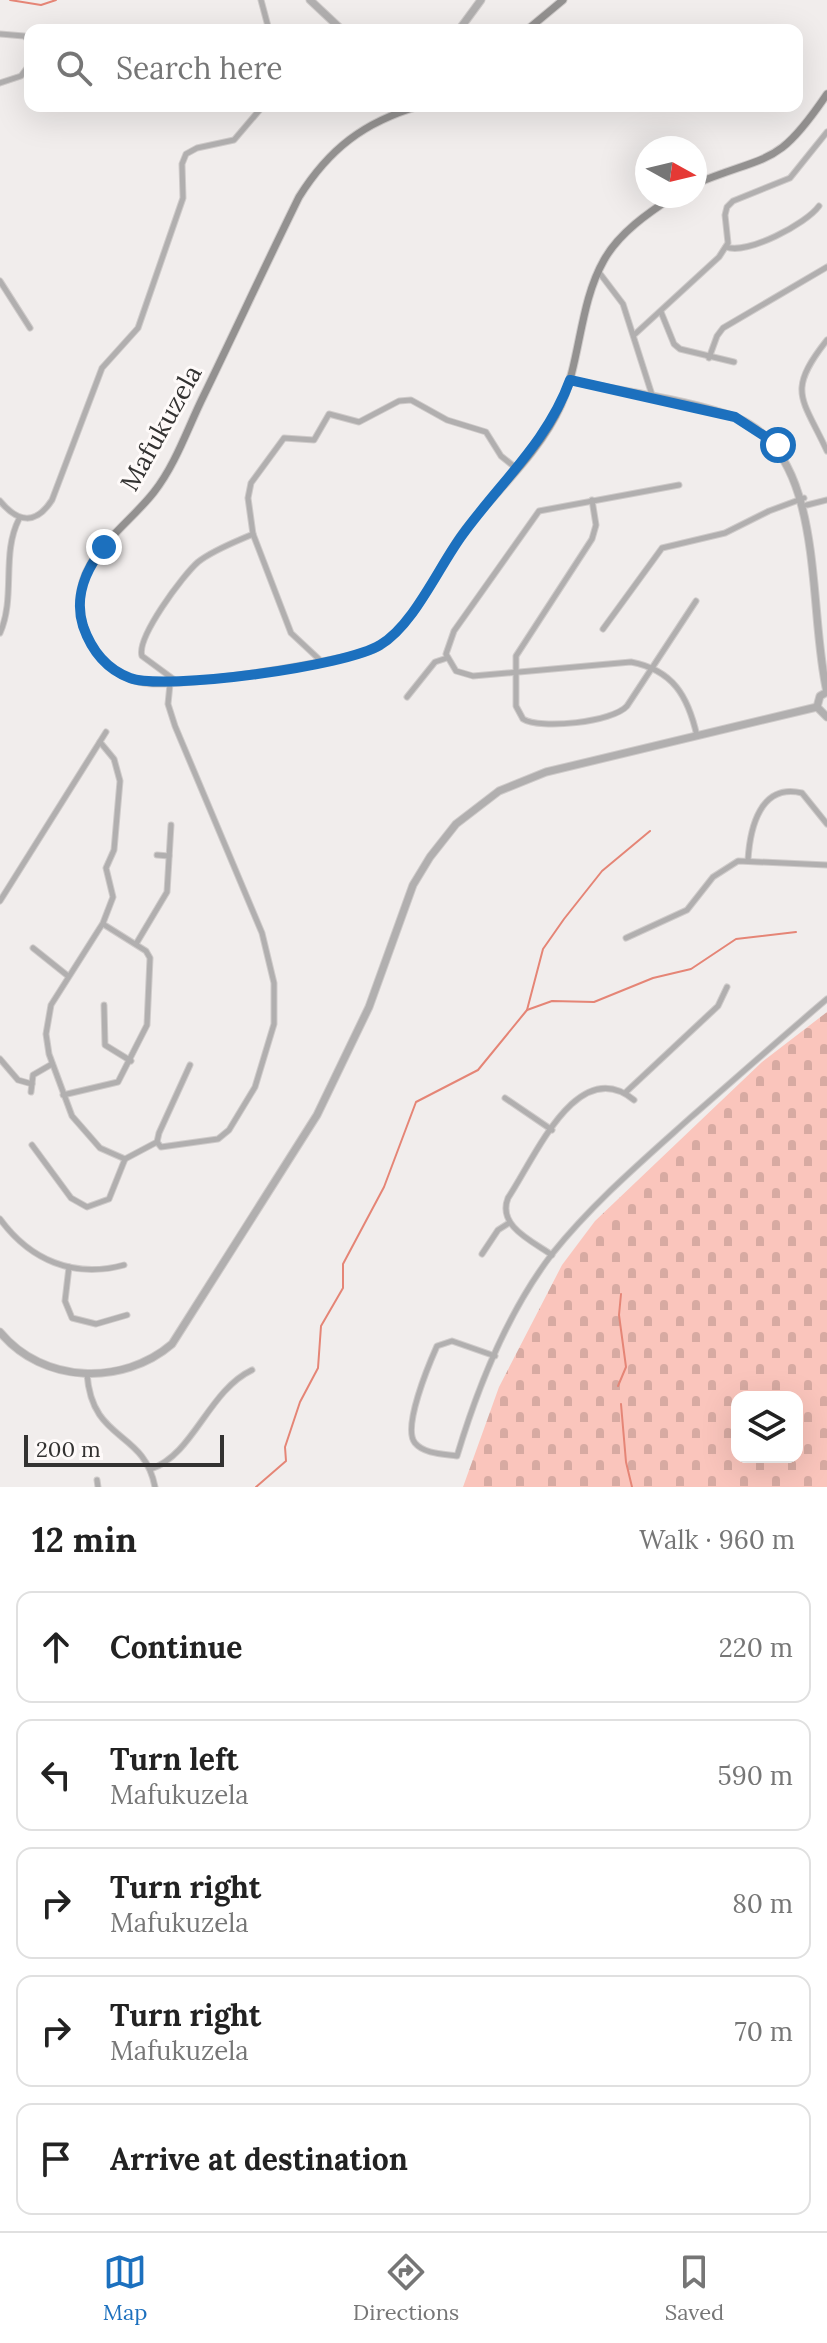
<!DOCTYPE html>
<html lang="en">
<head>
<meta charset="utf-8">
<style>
  body { margin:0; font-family:Lora,serif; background:#f2f2f2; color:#222 }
  .controls { position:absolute; right:24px; bottom:24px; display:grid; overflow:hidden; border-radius:16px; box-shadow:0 8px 32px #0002 }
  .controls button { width:72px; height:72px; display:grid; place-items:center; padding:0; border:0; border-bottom:2px solid #e0e0e0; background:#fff; color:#222; font:40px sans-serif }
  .compass { position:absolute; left:635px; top:136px; width:72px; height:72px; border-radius:50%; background:#fff; box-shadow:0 8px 32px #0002; rotate:98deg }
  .scale { position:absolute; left:24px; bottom:20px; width:200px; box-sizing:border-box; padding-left:8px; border:4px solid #333231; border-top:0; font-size:22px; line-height:28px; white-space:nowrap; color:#333231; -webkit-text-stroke:6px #fefaf9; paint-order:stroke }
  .stop { position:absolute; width:24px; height:24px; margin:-18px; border:6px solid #1c70be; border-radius:50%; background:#fff }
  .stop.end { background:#1c70be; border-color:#fff; box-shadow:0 2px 8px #0008 }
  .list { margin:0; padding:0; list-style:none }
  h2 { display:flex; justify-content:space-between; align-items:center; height:104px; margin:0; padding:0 32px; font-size:34px }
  h2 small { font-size:26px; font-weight:400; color:#767676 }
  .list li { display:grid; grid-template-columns:52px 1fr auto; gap:24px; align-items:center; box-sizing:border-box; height:112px; margin:0 16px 16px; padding:0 16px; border:2px solid #e0e0e0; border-radius:16px }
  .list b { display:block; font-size:30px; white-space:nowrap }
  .list p { margin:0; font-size:26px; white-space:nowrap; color:#767676 }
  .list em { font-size:26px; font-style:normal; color:#767676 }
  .icon { flex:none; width:44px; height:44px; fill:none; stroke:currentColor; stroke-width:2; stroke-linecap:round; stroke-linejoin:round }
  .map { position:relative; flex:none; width:827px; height:1487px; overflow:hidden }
  .search { position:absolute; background:#fff; box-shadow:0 8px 32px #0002; left:24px; right:24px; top:24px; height:88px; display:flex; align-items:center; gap:20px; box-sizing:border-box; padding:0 28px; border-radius:16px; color:#767676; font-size:30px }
  .sheet { height:744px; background:#fff }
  nav { display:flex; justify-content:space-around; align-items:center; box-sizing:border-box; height:112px; border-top:2px solid #e0e0e0; background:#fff; font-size:22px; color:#767676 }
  nav a { display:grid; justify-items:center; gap:4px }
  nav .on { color:#1c70be }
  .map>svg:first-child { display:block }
  .cemetery { fill:url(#cemetery-stones); fill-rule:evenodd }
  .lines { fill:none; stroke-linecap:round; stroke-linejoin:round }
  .stream { stroke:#e58576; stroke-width:2 }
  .minor-casing { stroke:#cfcbca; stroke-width:7 }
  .tertiary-casing { stroke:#cfcbca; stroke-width:9 }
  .secondary-casing { stroke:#cfcbca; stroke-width:9 }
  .minor { stroke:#b1afaf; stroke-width:5 }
  .tertiary { stroke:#b1afaf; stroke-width:7 }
  .secondary { stroke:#939190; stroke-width:7 }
  .route { stroke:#1c70be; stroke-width:10 }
  .labels { text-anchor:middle; stroke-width:6; stroke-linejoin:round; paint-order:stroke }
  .street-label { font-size:26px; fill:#333231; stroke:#fefaf9 }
</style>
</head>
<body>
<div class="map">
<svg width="827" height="1487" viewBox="0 0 827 1487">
  <defs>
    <pattern id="cemetery-stones" width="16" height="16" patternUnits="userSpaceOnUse" patternTransform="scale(2)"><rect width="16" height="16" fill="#fac5bc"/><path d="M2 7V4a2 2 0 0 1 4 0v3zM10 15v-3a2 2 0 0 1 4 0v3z" fill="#d7aaa2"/></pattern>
  </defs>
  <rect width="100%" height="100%" fill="#f1edec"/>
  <path class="cemetery" d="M827,1012V1487H463L499,1387L562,1265L595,1221L762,1062ZM737,1397H797V1457H737Z"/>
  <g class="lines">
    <g class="stream">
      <polyline points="10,0 41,5 56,0"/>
      <polyline points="527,1010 552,1001 594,1002 653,978 691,969 736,939 796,932"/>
      <polyline points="618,1386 626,1367 619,1315 621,1294"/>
      <polyline points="621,1404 626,1462 632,1487"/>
      <polyline points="256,1487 286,1461 285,1447 300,1402 318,1368 321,1326 343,1288 343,1264 384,1187 416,1102 478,1070 527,1010 543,949 564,919 602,871 650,831"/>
    </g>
    <defs>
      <g id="minor">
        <polyline points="261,0 269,30"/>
        <polyline points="0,34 24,36 30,41"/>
        <polyline points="0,83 21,76 30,64"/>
        <path d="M726,247C747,255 806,224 819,206"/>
        <polyline points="598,271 623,304 653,398"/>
        <polyline points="0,281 30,328"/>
        <polyline points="661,312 674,344 680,349 734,362"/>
        <polyline points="634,335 719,257 728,243 725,215 727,207 733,201 790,178 827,132"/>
        <path d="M827,340C786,392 802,397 827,451"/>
        <polyline points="709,358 717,336 723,328 827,267"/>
        <path d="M679,485L539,511L454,631L446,654L456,671L473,676L631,662C673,670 688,696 697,736"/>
        <path d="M592,500L596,525L592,539L516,656V706L523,719C540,730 613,722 627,706L696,601"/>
        <path d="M0,501C18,523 36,525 52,500L102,368L138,328L183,198L182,164L186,154L197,148L234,140L263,106"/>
        <polyline points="807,505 827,500"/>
        <polyline points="253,534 248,498 251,483 284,438 314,440 329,414 359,422 399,401 411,400 447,420 486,432 501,456 516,468"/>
        <polyline points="603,629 662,548 725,533 769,511 804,498"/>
        <path d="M0,633C16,597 1,554 19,519"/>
        <path d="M176,681L142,656C136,638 183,575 198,562C213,550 235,542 253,534L291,633L321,661"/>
        <polyline points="170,684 168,704 175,726 262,933 274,983 274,1024 255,1087 229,1130 218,1139 161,1147 157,1142 159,1133 190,1065"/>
        <polyline points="407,697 435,662 447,658"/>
        <polyline points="100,742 114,759 120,781 114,850 106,868 113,897 103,923 51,1005 46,1034 49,1054 72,1116 100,1148 125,1159 157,1142"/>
        <polyline points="157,855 169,856"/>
        <path d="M748,860C750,828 760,783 802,793L827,824"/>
        <polyline points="0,901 106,732"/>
        <polyline points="626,938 687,910 713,877 738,861 827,865"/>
        <polyline points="136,944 167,892 171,825"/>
        <polyline points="33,948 68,976"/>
        <polyline points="104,1005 105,1045 131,1061"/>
        <polyline points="0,1059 18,1080 32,1084"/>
        <polyline points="31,1092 33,1075 52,1064"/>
        <polyline points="626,1092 718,1006 727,987"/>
        <polyline points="63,1095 118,1082 147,1025 150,958 146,951 103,924"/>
        <polyline points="505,1098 552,1130"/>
        <polyline points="32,1145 71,1198 87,1207 109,1199 125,1159"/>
        <path d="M0,1219C30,1260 74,1279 124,1265"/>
        <polyline points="482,1254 498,1230 509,1223"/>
        <path d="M552,1255C532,1241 497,1226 508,1198C534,1160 577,1053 634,1100"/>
        <polyline points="69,1267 65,1301 72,1318 96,1324 127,1315"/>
        <path d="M495,1356L452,1341L437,1346C429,1364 402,1428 415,1443C424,1454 444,1454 457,1456C478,1386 507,1313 552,1254C593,1203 641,1162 690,1118C736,1078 781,1038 827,999"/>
        <path d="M87,1374C92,1443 144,1429 155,1487"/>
        <path d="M151,1469C194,1454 208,1391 252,1370"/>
        <polyline points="97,1480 98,1487"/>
      </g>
      <g id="tertiary">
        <polyline points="310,0 342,30"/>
        <polyline points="459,30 481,0"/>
        <path d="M570,380C624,393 684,398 737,418C827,455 807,607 827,692L820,696L817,707L827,717"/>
        <path d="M0,1332C43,1384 123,1386 172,1344L317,1115L369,1007L413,885L430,857L456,824L499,791L546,772L817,707"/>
      </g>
      <g id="secondary">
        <polyline points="527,30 563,0"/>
        <path d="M419,106C364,122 329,149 299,197C267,262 236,329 204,395C188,427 176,464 154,492C130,523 88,550 81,590C74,631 102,675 144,682C177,688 353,662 380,646C416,624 439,564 465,530C497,490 540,452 561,405C581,359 579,304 604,260C619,233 648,213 674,196"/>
        <path d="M695,184C770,153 777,168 827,94"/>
      </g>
    </defs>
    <use href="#minor" class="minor-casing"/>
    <use href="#tertiary" class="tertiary-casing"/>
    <use href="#secondary" class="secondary-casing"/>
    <use href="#minor" class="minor"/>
    <use href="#tertiary" class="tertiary"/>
    <use href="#secondary" class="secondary"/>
  </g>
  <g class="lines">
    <path class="route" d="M104,547C86,569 74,597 83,626C91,649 106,669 130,678C165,691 347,666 380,645C414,625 439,566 463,534C500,483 548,441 570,380L735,417L778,445"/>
  </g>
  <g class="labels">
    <g class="street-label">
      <text transform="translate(161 428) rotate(-61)" y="9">Mafukuzela</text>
    </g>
  </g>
</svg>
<div class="controls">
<button><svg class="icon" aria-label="layers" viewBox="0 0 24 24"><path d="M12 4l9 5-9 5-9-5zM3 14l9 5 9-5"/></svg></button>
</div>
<svg class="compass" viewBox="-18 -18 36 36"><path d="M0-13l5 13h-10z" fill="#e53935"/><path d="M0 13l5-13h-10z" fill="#767676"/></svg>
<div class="scale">200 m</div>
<div class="stop" style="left:778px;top:445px"></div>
<div class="stop end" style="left:104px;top:547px"></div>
<div class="search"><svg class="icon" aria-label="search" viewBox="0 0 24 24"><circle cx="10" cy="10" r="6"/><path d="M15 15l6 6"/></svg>Search here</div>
</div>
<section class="sheet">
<h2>12 min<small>Walk · 960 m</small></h2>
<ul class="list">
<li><svg class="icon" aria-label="ahead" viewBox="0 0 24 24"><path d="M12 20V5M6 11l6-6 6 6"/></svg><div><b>Continue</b></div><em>220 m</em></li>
<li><svg class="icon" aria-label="left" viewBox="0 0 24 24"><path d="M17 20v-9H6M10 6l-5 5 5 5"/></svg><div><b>Turn left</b><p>Mafukuzela</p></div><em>590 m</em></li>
<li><svg class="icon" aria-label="right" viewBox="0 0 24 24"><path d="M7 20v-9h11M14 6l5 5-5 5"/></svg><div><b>Turn right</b><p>Mafukuzela</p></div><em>80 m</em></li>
<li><svg class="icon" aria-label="right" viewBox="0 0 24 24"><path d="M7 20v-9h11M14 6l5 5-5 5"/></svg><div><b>Turn right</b><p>Mafukuzela</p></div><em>70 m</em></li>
<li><svg class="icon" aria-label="arrive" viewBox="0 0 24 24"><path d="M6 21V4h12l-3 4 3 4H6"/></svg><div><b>Arrive at destination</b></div></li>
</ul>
</section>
<nav>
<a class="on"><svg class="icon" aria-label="map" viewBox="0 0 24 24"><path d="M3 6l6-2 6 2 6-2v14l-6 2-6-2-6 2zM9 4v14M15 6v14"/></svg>Map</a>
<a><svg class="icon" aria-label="directions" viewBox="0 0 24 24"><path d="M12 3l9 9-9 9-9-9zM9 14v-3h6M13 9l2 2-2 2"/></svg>Directions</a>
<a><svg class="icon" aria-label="saved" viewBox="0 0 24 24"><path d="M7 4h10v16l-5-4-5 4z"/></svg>Saved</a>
</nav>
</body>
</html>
